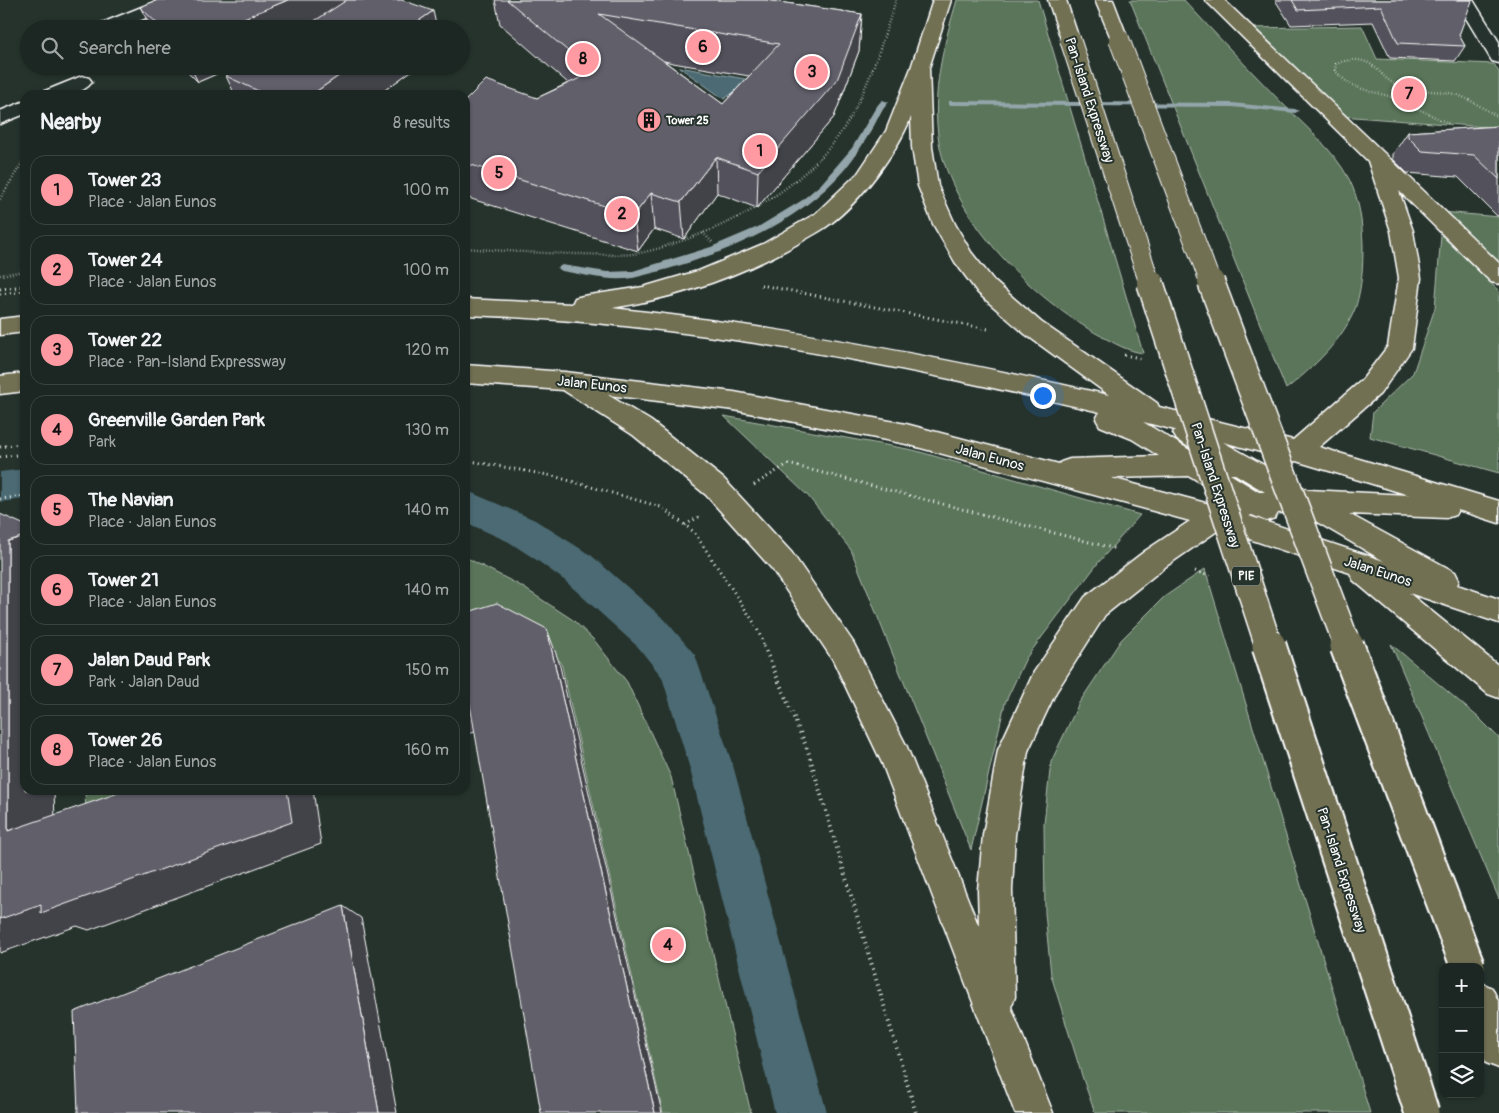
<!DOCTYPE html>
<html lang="en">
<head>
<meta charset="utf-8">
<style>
  body { margin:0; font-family:Pangolin,sans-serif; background:#29322f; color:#f1f3f6 }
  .controls { position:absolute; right:15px; bottom:15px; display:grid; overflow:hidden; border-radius:10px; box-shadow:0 1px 4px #0004 }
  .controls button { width:45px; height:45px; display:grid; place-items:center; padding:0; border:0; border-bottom:1px solid #3a4340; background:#1c2622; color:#f1f3f6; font:25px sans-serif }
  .you { position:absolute; left:1042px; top:395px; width:18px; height:18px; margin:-12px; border:4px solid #fff; border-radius:50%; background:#1a73e8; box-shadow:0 0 0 8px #1a73e833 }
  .badge { display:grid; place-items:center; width:32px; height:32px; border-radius:50%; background:#ff9aa2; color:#111; font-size:16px; font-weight:700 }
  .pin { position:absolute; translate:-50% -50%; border:2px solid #fff; box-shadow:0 1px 5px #0006 }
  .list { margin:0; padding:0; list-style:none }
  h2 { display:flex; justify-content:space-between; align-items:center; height:65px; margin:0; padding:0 20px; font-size:21px }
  h2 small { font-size:16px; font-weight:400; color:#a0a5a5 }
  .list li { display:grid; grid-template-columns:32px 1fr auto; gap:15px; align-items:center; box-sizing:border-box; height:70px; margin:0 10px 10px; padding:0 10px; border:1px solid #3a4340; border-radius:15px }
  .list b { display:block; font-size:19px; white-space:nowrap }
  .list p { margin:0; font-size:16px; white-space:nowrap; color:#a0a5a5 }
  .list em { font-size:16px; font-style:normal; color:#a0a5a5 }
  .icon { flex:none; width:28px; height:28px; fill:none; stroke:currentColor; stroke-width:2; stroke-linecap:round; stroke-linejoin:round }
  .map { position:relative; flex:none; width:1499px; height:1113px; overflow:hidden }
  .search { position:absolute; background:#1c2622; box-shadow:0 1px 4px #0004; left:20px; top:20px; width:450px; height:55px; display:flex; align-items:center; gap:12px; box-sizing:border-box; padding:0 18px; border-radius:28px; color:#a0a5a5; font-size:19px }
  .panel { position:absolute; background:#1c2622; box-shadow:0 1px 4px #0004; left:20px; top:90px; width:450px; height:705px; border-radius:15px }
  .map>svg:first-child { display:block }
  .green { fill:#5a745a; stroke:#acbaac }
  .water { fill:#4c6b73; stroke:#94a6ab }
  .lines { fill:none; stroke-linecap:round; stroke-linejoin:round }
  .stream { fill:#94a6ab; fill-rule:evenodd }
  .canal { fill:#4c6b73; fill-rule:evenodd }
  .street-casing { stroke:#fff; stroke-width:3 }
  .highway-casing { stroke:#fff; stroke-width:3 }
  .path-far2 { stroke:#fff; stroke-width:2.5; stroke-dasharray:0.5 2.5; stroke-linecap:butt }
  .path-far1 { stroke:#fff; stroke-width:3; stroke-dasharray:1 4; stroke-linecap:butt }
  .path { stroke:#fff; stroke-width:4; stroke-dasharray:1 4.5; stroke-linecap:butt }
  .street { fill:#26332d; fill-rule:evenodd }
  .highway { fill:#716f52; fill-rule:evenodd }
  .highway-bridge-far2-casing { stroke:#fff; stroke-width:22; stroke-linecap:butt }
  .highway-bridge-far1-casing { stroke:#fff; stroke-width:29; stroke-linecap:butt }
  .highway-bridge-casing { stroke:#fff; stroke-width:37; stroke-linecap:butt }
  .highway-bridge-far2 { stroke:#716f52; stroke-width:20 }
  .highway-bridge-far1 { stroke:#716f52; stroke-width:26 }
  .highway-bridge { stroke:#716f52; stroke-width:33 }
  .wall { fill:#53515b; stroke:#fff; fill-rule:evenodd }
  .shaded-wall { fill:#43424a; stroke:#fff }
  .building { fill:#605e6a; stroke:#fff; fill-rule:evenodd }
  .labels { text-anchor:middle; stroke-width:4; stroke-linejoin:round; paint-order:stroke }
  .far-poi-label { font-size:11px; font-weight:bold; fill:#fff; stroke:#26332d; text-anchor:start }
  .shield { fill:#26332d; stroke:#bec2c0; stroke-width:1 }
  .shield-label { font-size:12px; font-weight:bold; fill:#fff }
  .street-label { font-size:14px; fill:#fff; stroke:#26332d }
</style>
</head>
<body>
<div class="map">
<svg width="1499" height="1113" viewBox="0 0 1499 1113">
  <rect width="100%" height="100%" fill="#26332d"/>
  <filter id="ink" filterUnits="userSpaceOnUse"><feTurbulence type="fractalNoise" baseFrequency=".02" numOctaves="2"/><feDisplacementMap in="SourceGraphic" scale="10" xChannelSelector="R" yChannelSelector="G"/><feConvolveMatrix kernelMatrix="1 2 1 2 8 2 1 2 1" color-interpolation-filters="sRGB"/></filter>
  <g filter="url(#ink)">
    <g class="green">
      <path d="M957,0H1038L1143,353C1127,351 1114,343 1101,336C1034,300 953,220 939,142C931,92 943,47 957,0Z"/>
      <path d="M1130,0H1184C1216,35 1249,69 1281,102C1305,126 1333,149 1349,179C1360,201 1362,222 1363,245C1363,266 1362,286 1356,306C1345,338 1312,369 1286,389Z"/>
      <polygon points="1362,26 1377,59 1494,64 1499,72 1499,128 1341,116 1250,28"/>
      <polygon points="1442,212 1499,217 1499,267"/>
      <polygon points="1441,235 1499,291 1499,473 1370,437 1373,412 1413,373 1435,308"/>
      <polygon points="724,416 913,450 1140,515 1098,563 1026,658 1005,703 971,850 851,550 808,496"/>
      <polygon points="465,557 521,586 573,620 594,640 627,682 671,777 751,1113 663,1113 561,662 513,636 465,652"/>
      <polygon points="1205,569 1370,1113 1095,1113 1083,1079 1051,975 1045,913 1044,823 1051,762 1079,703 1121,640 1164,597"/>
      <polygon points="1391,644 1479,718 1499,738 1499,899"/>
      <polygon points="85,790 167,790 86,818"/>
    </g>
    <polygon class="water" points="679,67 751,80 724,99"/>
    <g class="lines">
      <g class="stream">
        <path d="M882,100L889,102C881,110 877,121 871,131C863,144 855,157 845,169C793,230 709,260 633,278C610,282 585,275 562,271L557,268L562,265L607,272L633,271L711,247L758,227L801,201L821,184L852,148L876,107Z"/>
        <polygon points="949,101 1232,103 1295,109 1299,111 1295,113 1232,107 952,105 949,105"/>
      </g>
      <g class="canal">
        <polygon points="25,469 25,499 0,502 0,472"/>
        <polygon points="465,490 535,520 592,556 666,621 695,655 734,769 827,1113 775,1113 690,769 662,677 638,647 564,580 538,561 509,542 465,522"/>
      </g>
      <defs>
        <g id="street">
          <polygon points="159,0 183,0 180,4 119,29 94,29 97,25"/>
          <polygon points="1455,0 1473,0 1499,42 1499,63 1492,61"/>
          <path d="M82,76L89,78L92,82C81,97 58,95 42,95L45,91Z"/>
          <polygon points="25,101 25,114 0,124 0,111"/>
        </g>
        <g id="highway">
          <path d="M933,0H951L929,68L932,147L938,186L955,224L971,252L994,281L1041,322L1157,403L1159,407L1293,440L1362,380L1388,346L1399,278L1391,231L1368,161L1205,0H1224L1499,263V284L1491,282L1399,191L1413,231L1421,278L1412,348L1380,394L1319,447L1499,501V523L1458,510L1455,515L1446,518L1349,514L1455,572L1459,580L1457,585L1499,599V623L1409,593L1499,666V698L1488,694L1353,580L1350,573L1220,529L1165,567L1105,615L1056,692L1028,751L1015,835L1012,890L1015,997L1011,1007L1053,1113H1015L882,763L833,660L772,569L706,495L633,435L563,390L465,383V365L565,372L734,392L906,424L1059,464L1061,462L1070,459L1159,456L1132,439L1100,426L1096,419L1100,412C892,364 679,321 465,315V299L572,304L575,298L583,296L643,287L701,270L763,244L815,214L858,173L886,131L911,68ZM911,117L912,147L918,186L933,224L955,262L978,293L1025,334L1109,395C945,358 780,326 612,308C678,298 743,275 801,242C810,236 821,231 830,224C860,202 898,151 911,117ZM608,395L734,410L906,444L1190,521L1145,551L1085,597L1034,672L998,750L983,835L978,890L979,927L907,747L853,642L792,553L724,479L651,421ZM1143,422L1175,430L1173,433L1177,440L1202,455H1198ZM1223,442L1272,455L1275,461L1284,464L1296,461L1409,495L1308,490ZM1230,474H1235L1265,492H1259ZM1190,476L1230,501L1217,506L1111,478ZM1300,512L1375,556L1384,561L1249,516L1252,515L1266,521L1275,518L1278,513Z"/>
          <polygon points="1048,0 1066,0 1079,39 1076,43 1070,45 1064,43 1061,39"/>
          <polygon points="1095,0 1113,0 1128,39 1125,43 1119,45 1113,43"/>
          <polygon points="25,316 25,332 0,335 0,319"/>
          <polygon points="25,373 25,391 0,394 0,376"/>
          <polygon points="1480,982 1492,988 1499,1003 1499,1068 1486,1063 1480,1048"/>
        </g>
      </defs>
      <use href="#street" class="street-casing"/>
      <use href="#highway" class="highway-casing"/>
      <g class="path-far2">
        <path d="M1448,123C1430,115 1412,105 1394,98C1372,90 1351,91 1335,70L1336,64C1346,60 1355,58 1366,62C1377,66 1383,78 1393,83C1415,93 1432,89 1454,94C1469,98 1485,110 1499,117"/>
        <polyline points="0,199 25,158"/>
        <polyline points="703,233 713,243"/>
        <path d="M465,248C502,251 538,253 575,254C594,254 613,256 632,254C651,252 669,245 687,239C749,217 811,181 847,123C870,85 882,42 896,0"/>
        <polyline points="0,275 25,271"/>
      </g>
      <g class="path-far1">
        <polyline points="761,285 988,329"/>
        <polyline points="0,289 25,286"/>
        <polyline points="0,294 25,291"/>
        <polyline points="1124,355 1140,358"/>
        <polyline points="0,447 25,443"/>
        <polyline points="0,457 25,454"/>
        <polyline points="465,460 553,476 661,507 694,532 755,624 765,647"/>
        <polyline points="754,485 788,464 1116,549"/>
        <polyline points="0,499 25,496"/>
        <polyline points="685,525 699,517"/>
        <polyline points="1195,571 1212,577"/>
      </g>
      <polyline class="path" points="764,646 808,751 916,1113"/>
      <use href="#street" class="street"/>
      <use href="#highway" class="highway"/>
      <defs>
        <g id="highway-bridge-far2">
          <polyline points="1070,39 1150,284"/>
          <polyline points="1119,39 1211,284"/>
        </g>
        <g id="highway-bridge-far1">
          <polyline points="1150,282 1269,647"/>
          <polyline points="1211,282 1348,647"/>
        </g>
        <g id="highway-bridge">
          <polyline points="1269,646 1422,1113"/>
          <polyline points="1347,646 1468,967"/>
        </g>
      </defs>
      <use href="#highway-bridge-far2" class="highway-bridge-far2-casing"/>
      <use href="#highway-bridge-far1" class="highway-bridge-far1-casing"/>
      <use href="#highway-bridge" class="highway-bridge-casing"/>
      <use href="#highway-bridge-far2" class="highway-bridge-far2"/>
      <use href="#highway-bridge-far1" class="highway-bridge-far1"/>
      <use href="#highway-bridge" class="highway-bridge"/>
    </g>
    <g class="wall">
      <path d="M495,0H765L862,14L859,51L834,117L757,208L717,193L684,239L654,229L638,251L465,197V101L537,98L568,83L500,24ZM664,61L673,63L749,76L723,104Z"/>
      <polygon points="1275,0 1471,0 1459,35 1465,46 1455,61 1390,58 1373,22 1291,25"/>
      <polygon points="140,7 437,29 152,29"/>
      <polygon points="182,66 235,66 198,82"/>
      <polygon points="418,66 378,95 235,95 226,76"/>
      <polygon points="1499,126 1499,216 1497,216 1458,177 1407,173 1393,159 1393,154 1408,132"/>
    </g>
    <g class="shaded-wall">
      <polygon points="288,0 391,0 323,29 217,29"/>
      <polygon points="433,11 437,29 407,29"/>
      <polygon points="862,14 859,51 834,117 757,208 758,172"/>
      <polygon points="190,66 235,66 198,82"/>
      <polygon points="353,66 418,66 378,95 311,95"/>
      <polygon points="716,157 717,193 684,239 681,202"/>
      <polygon points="651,193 654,229 638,251 634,215"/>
      <polygon points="25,536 25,790 54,790 56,853 8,831 8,541"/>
      <polygon points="547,629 559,662 662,1113 655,1113"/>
      <polygon points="469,699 487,728 465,735 465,700"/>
      <polygon points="287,790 313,790 321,844 89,930 77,926 0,953 0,919"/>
      <polygon points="343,906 361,918 397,1113 379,1113"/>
    </g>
    <g class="building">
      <polygon points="158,0 288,0 217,29 163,29 140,7"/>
      <polygon points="347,0 402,0 433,11 407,29 302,29"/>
      <path d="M507,0H765L862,14L837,80L758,172L716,157L681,202L651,193L634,215L465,163V101L486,80L537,98L593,72ZM599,14L779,44L723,104Z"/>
      <polygon points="1292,0 1471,0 1472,1 1459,35 1465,46 1398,43 1381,6 1298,10"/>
      <polygon points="242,66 353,66 311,95 267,95 226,76"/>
      <polygon points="1499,126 1499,179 1474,155 1422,151 1408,137 1408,132"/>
      <polygon points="0,514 25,525 25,536 8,541 8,831 127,790 287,790 292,822 41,913 41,905 0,919"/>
      <polygon points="497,603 547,629 655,1113 541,1113 469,699 465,700 465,613"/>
      <polygon points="343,906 379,1113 78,1113 74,1012"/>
    </g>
  </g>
  <defs>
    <symbol id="building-disc" viewBox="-11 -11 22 22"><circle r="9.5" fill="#ff9aa2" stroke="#26332d"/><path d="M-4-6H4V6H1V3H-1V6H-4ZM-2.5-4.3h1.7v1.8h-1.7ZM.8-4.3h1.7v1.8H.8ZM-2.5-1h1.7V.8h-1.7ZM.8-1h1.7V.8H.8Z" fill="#111"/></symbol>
  </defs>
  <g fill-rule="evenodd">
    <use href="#building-disc" x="635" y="106" width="28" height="28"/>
  </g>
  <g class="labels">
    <g class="far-poi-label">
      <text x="666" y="124">Tower 25</text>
    </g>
    <rect class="shield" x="1232" y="566.5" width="28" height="19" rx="4"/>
    <g class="shield-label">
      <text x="1246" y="580">PIE</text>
    </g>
    <g class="street-label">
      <text transform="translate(1090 100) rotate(72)" y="5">Pan-Island Expressway</text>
      <text transform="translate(592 384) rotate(6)" y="5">Jalan Eunos</text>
      <text transform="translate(990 457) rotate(15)" y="5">Jalan Eunos</text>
      <text transform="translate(1216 485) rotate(72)" y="5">Pan-Island Expressway</text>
      <text transform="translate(1378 571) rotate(18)" y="5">Jalan Eunos</text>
      <text transform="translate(1342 870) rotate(72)" y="5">Pan-Island Expressway</text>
    </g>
  </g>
</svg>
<div class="controls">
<button>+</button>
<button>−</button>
<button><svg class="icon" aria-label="layers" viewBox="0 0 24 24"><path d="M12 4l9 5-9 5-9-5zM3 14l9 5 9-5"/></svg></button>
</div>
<div class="you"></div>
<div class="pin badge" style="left:760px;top:151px">1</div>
<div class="pin badge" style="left:622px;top:214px">2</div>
<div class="pin badge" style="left:812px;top:72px">3</div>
<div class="pin badge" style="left:668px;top:945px">4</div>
<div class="pin badge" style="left:499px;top:173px">5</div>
<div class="pin badge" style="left:703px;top:47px">6</div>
<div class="pin badge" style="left:1409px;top:94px">7</div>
<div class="pin badge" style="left:583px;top:59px">8</div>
<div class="search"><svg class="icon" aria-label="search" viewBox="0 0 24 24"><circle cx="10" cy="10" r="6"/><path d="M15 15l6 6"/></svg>Search here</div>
<section class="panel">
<h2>Nearby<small>8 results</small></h2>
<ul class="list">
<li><span class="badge">1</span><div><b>Tower 23</b><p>Place · Jalan Eunos</p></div><em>100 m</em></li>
<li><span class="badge">2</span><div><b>Tower 24</b><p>Place · Jalan Eunos</p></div><em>100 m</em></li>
<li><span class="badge">3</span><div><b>Tower 22</b><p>Place · Pan-Island Expressway</p></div><em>120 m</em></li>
<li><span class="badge">4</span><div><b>Greenville Garden Park</b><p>Park</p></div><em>130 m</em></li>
<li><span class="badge">5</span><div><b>The Navian</b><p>Place · Jalan Eunos</p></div><em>140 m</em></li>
<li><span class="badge">6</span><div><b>Tower 21</b><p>Place · Jalan Eunos</p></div><em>140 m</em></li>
<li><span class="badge">7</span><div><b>Jalan Daud Park</b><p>Park · Jalan Daud</p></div><em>150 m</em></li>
<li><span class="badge">8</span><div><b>Tower 26</b><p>Place · Jalan Eunos</p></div><em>160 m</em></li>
</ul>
</section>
</div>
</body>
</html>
